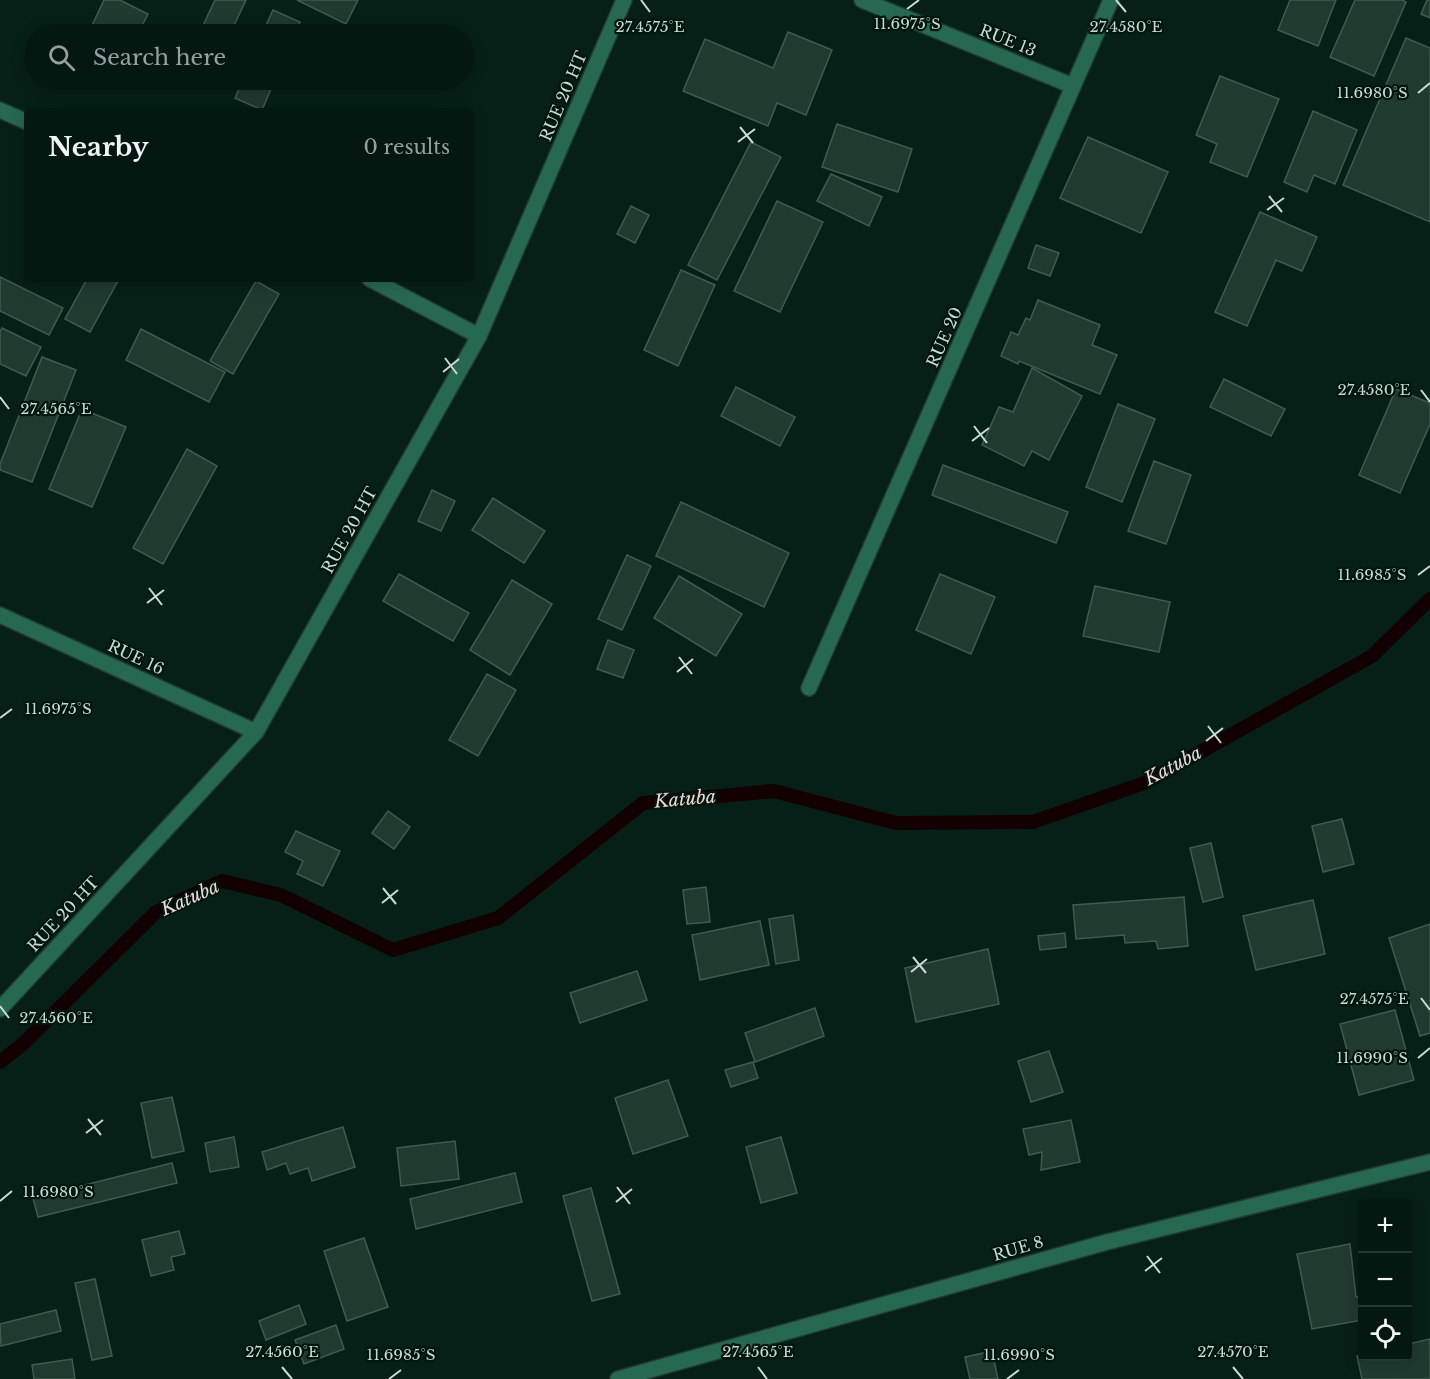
<!DOCTYPE html>
<html lang="en">
<head>
<meta charset="utf-8">
<style>
  body { margin:0; font-family:"Libre Baskerville",serif; background:#0d211a; color:#f1f3f6 }
  .controls { position:absolute; right:18px; bottom:18px; display:grid; overflow:hidden; border-radius:6px; box-shadow:0 3px 15px #0003 }
  .controls button { width:54px; height:54px; display:grid; place-items:center; padding:0; border:0; border-bottom:2px solid #253731; background:#041811; color:#f1f3f6; font:30px sans-serif }
  .list { margin:0; padding:0; list-style:none }
  h2 { display:flex; justify-content:space-between; align-items:center; height:78px; margin:0; padding:0 24px; font-size:26px }
  h2 small { font-size:20px; font-weight:400; color:#97a09f }
  .icon { flex:none; width:33px; height:33px; fill:none; stroke:currentColor; stroke-width:2; stroke-linecap:round; stroke-linejoin:round }
  .map { position:relative; flex:none; width:1430px; height:1379px; overflow:hidden }
  .search { position:absolute; background:#041811; box-shadow:0 3px 15px #0003; left:24px; top:24px; width:450px; height:66px; display:flex; align-items:center; gap:15px; box-sizing:border-box; padding:0 21px; border-radius:33px; color:#97a09f; font-size:22px }
  .panel { position:absolute; background:#041811; box-shadow:0 3px 15px #0003; left:24px; top:108px; width:450px; height:174px; border-radius:6px }
  .map>svg:first-child { display:block }
  .lines { fill:none; stroke-linecap:round; stroke-linejoin:round }
  .stream { stroke:#130000; stroke-width:14 }
  .building { fill:#203a30; stroke:#3f5a4f; stroke-width:1.5 }
  .minor-casing { stroke:#213a31; stroke-width:18 }
  .minor { stroke:#276851; stroke-width:15 }
  .ticks { fill:none; stroke:#cad9d2; stroke-width:2 }
  .labels { text-anchor:middle; stroke-width:4.5; stroke-linejoin:round; paint-order:stroke }
  .street-label { font-size:16px; fill:#cad9d2; stroke:#00170e }
  .water-label { font-size:18px; font-style:italic; fill:#f0d7d5; stroke:#00170e }
  .ticks-label { font-size:15px; text-anchor:middle; fill:#cad9d2; stroke:#00170e; stroke-width:4.5; stroke-linejoin:round; paint-order:stroke }
</style>
</head>
<body>
<div class="map">
<svg width="1430" height="1379" viewBox="0 0 1430 1379">
  <rect width="100%" height="100%" fill="#062017"/>
  <g class="lines">
    <polyline class="stream" points="0,1062 24,1043 156,912 222,881 281,895 393,950 498,918 643,803 774,791 896,823 1033,822 1147,782 1372,656 1430,599"/>
  </g>
  <g class="building">
    <polygon points="104,0 120,0 148,14 138,34 88,34"/>
    <polygon points="215,0 246,0 230,34 199,34"/>
    <polygon points="297,0 358,0 346,24"/>
    <polygon points="1290,0 1336,0 1318,46 1278,30"/>
    <polygon points="1355,0 1402,0 1406,2 1374,76 1330,57"/>
    <polygon points="1427,0 1430,0 1430,18 1421,14"/>
    <polygon points="273,10 300,22 294,34 262,34"/>
    <polygon points="788,32 832,50 806,115 777,103 768,126 683,91 705,39 773,68"/>
    <polygon points="1406,38 1430,48 1430,222 1343,185"/>
    <polygon points="1220,76 1279,99 1247,177 1210,162 1217,144 1196,135"/>
    <polygon points="92,80 116,80 111,89"/>
    <polygon points="243,80 275,80 262,110 235,98"/>
    <polygon points="1313,111 1357,130 1335,184 1314,175 1307,192 1284,182"/>
    <polygon points="837,124 912,149 898,192 822,167"/>
    <polygon points="1088,137 1168,172 1141,233 1060,198"/>
    <polygon points="751,142 781,157 717,280 688,265"/>
    <polygon points="831,174 882,197 869,226 817,201"/>
    <polygon points="777,201 823,222 780,312 734,291"/>
    <polygon points="631,206 649,215 635,243 617,234"/>
    <polygon points="1260,212 1317,237 1302,271 1276,260 1247,326 1215,312"/>
    <polygon points="1036,245 1059,253 1050,276 1028,268"/>
    <polygon points="681,270 715,285 678,366 644,350"/>
    <polygon points="0,277 63,308 49,335 0,311"/>
    <polygon points="87,279 119,279 90,332 65,319"/>
    <polygon points="256,281 279,294 233,374 210,361"/>
    <polygon points="1038,300 1100,325 1092,345 1117,355 1100,394 1019,361 1018,364 1001,356 1011,332 1018,335 1026,318 1030,320"/>
    <polygon points="2,328 41,347 26,376 0,364 0,332"/>
    <polygon points="141,329 225,372 209,402 126,360"/>
    <polygon points="42,357 76,370 32,482 0,470 0,464"/>
    <polygon points="1032,368 1082,396 1049,460 1032,451 1024,466 982,445 999,407 1013,412"/>
    <polygon points="1224,379 1285,409 1271,436 1210,407"/>
    <polygon points="736,387 795,417 780,446 721,416"/>
    <polygon points="1396,389 1430,403 1430,424 1400,493 1359,475"/>
    <polygon points="1118,404 1155,419 1122,502 1086,487"/>
    <polygon points="82,409 126,427 92,507 49,489"/>
    <polygon points="187,449 217,466 163,564 133,548"/>
    <polygon points="1154,461 1191,475 1166,544 1128,531"/>
    <polygon points="943,465 1068,512 1056,543 932,495"/>
    <polygon points="432,490 455,501 441,531 418,521"/>
    <polygon points="493,498 545,531 524,563 472,530"/>
    <polygon points="681,502 789,553 764,607 656,556"/>
    <polygon points="627,555 651,566 622,630 598,619"/>
    <polygon points="399,574 469,613 453,641 383,601"/>
    <polygon points="940,574 995,597 971,654 916,630"/>
    <polygon points="679,576 742,614 716,656 654,618"/>
    <polygon points="512,580 552,604 510,675 470,650"/>
    <polygon points="1095,586 1170,602 1159,652 1083,636"/>
    <polygon points="608,640 634,650 623,678 597,669"/>
    <polygon points="487,674 516,690 478,756 449,740"/>
    <polygon points="388,811 410,827 394,849 372,833"/>
    <polygon points="1342,819 1354,864 1323,872 1312,826"/>
    <polygon points="296,831 340,851 323,886 297,874 303,861 285,852"/>
    <polygon points="1211,843 1223,897 1203,902 1190,848"/>
    <polygon points="706,887 710,922 687,924 683,890"/>
    <polygon points="1184,897 1188,946 1158,949 1156,941 1125,943 1124,935 1076,939 1073,905"/>
    <polygon points="1313,900 1325,954 1256,970 1243,916"/>
    <polygon points="793,915 799,960 776,964 769,919"/>
    <polygon points="760,921 769,965 700,980 692,935"/>
    <polygon points="1430,924 1430,1033 1420,1036 1389,938"/>
    <polygon points="1065,933 1066,947 1040,950 1038,936"/>
    <polygon points="988,949 999,1004 916,1022 905,968"/>
    <polygon points="637,971 647,1000 580,1023 570,993"/>
    <polygon points="815,1008 824,1036 755,1062 745,1033"/>
    <polygon points="1395,1010 1414,1080 1359,1095 1340,1024"/>
    <polygon points="1049,1051 1063,1092 1031,1102 1018,1061"/>
    <polygon points="753,1062 758,1078 731,1087 725,1070"/>
    <polygon points="668,1080 688,1136 633,1154 615,1098"/>
    <polygon points="172,1097 184,1151 152,1158 141,1103"/>
    <polygon points="1071,1120 1080,1162 1041,1170 1042,1152 1029,1155 1023,1129"/>
    <polygon points="343,1127 355,1167 312,1181 308,1168 290,1174 286,1163 267,1170 262,1152"/>
    <polygon points="234,1137 239,1167 210,1172 205,1143"/>
    <polygon points="781,1137 797,1193 761,1203 746,1147"/>
    <polygon points="455,1141 459,1179 401,1186 397,1148"/>
    <polygon points="172,1163 177,1183 38,1217 33,1198"/>
    <polygon points="515,1173 522,1202 416,1229 410,1199"/>
    <polygon points="591,1188 620,1294 592,1301 563,1196"/>
    <polygon points="179,1231 185,1254 171,1257 174,1270 151,1276 142,1240"/>
    <polygon points="364,1238 388,1307 347,1321 324,1251"/>
    <polygon points="1350,1244 1356,1297 1362,1296 1362,1320 1312,1329 1297,1254"/>
    <polygon points="95,1279 112,1356 92,1360 75,1283"/>
    <polygon points="299,1305 306,1324 266,1340 259,1321"/>
    <polygon points="56,1310 61,1331 1,1346 0,1324"/>
    <polygon points="336,1325 344,1349 304,1364 295,1340"/>
    <polygon points="1430,1339 1430,1379 1362,1379 1357,1356 1408,1356 1408,1344"/>
    <polygon points="992,1351 998,1379 970,1379 965,1357"/>
    <polygon points="72,1359 75,1379 34,1379 32,1365"/>
  </g>
  <g class="lines">
    <defs>
      <g id="minor">
        <polyline points="862,0 1073,86"/>
        <polyline points="0,110 27,122"/>
        <polyline points="370,279 479,336"/>
        <polyline points="0,615 256,732"/>
        <polyline points="809,688 1111,0"/>
        <polyline points="0,1009 256,732 479,336 624,0"/>
        <polyline points="618,1379 1107,1242 1430,1162"/>
      </g>
    </defs>
    <use href="#minor" class="minor-casing"/>
    <use href="#minor" class="minor"/>
  </g>
  <path class="ticks" d="M641,0L650,12M1116,0L1126,12M907,9L919,0M1418,93L1430,83M740,127L753,143M738,142L755,129M1269,196L1282,212M1267,210L1284,198M445,358L457,374M443,372L459,359M1421,390L1430,402M0,397L9,409M974,426L987,443M972,441L989,428M1418,575L1430,566M149,588L162,605M147,603L164,590M679,657L692,674M677,672L693,659M0,718L12,709M1208,726L1221,743M1206,741L1223,728M383,888L396,904M382,903L398,890M913,957L926,973M911,972L927,959M1421,998L1430,1010M0,1006L9,1018M1418,1058L1430,1048M88,1119L101,1135M86,1133L103,1120M617,1187L630,1204M0,1201L12,1191M616,1202L632,1189M1147,1256L1160,1273M1145,1271L1162,1258M282,1367L292,1379M758,1367L767,1379M1233,1367L1243,1379M389,1379L401,1370M1007,1379L1019,1370"/>
  <g class="labels">
    <g class="street-label">
      <text transform="translate(1008 40) rotate(22)" y="6">RUE 13</text>
      <text transform="translate(563 96) rotate(-67)" y="6">RUE 20 HT</text>
      <text transform="translate(944 337) rotate(-66)" y="6">RUE 20</text>
      <text transform="translate(349 530) rotate(-61)" y="6">RUE 20 HT</text>
      <text transform="translate(136 657) rotate(25)" y="6">RUE 16</text>
      <text transform="translate(63 914) rotate(-47)" y="6">RUE 20 HT</text>
      <text transform="translate(1018 1248) rotate(-16)" y="6">RUE 8</text>
    </g>
    <g class="water-label">
      <text transform="translate(1173 766) rotate(-28)" y="6">Katuba</text>
      <text transform="translate(685 799) rotate(-5)" y="6">Katuba</text>
      <text transform="translate(190 898) rotate(-24)" y="6">Katuba</text>
    </g>
  </g>
  <g class="ticks-label">
    <text x="907" y="29">11.6975°S</text>
    <text x="650" y="32">27.4575°E</text>
    <text x="1126" y="32">27.4580°E</text>
    <text x="1372" y="98">11.6980°S</text>
    <text x="1374" y="395">27.4580°E</text>
    <text x="56" y="414">27.4565°E</text>
    <text x="1372" y="580">11.6985°S</text>
    <text x="58" y="714">11.6975°S</text>
    <text x="1374" y="1004">27.4575°E</text>
    <text x="56" y="1023">27.4560°E</text>
    <text x="1372" y="1063">11.6990°S</text>
    <text x="58" y="1197">11.6980°S</text>
    <text x="282" y="1357">27.4560°E</text>
    <text x="758" y="1357">27.4565°E</text>
    <text x="1233" y="1357">27.4570°E</text>
    <text x="401" y="1360">11.6985°S</text>
    <text x="1019" y="1360">11.6990°S</text>
  </g>
</svg>
<div class="controls">
<button>+</button>
<button>−</button>
<button><svg class="icon" aria-label="locate" viewBox="0 0 24 24"><circle cx="12" cy="12" r="6"/><path d="M12 2v4M12 18v4M2 12h4M18 12h4"/></svg></button>
</div>
<div class="search"><svg class="icon" aria-label="search" viewBox="0 0 24 24"><circle cx="10" cy="10" r="6"/><path d="M15 15l6 6"/></svg>Search here</div>
<section class="panel">
<h2>Nearby<small>0 results</small></h2>
<ul class="list">
</ul>
</section>
</div>
</body>
</html>
